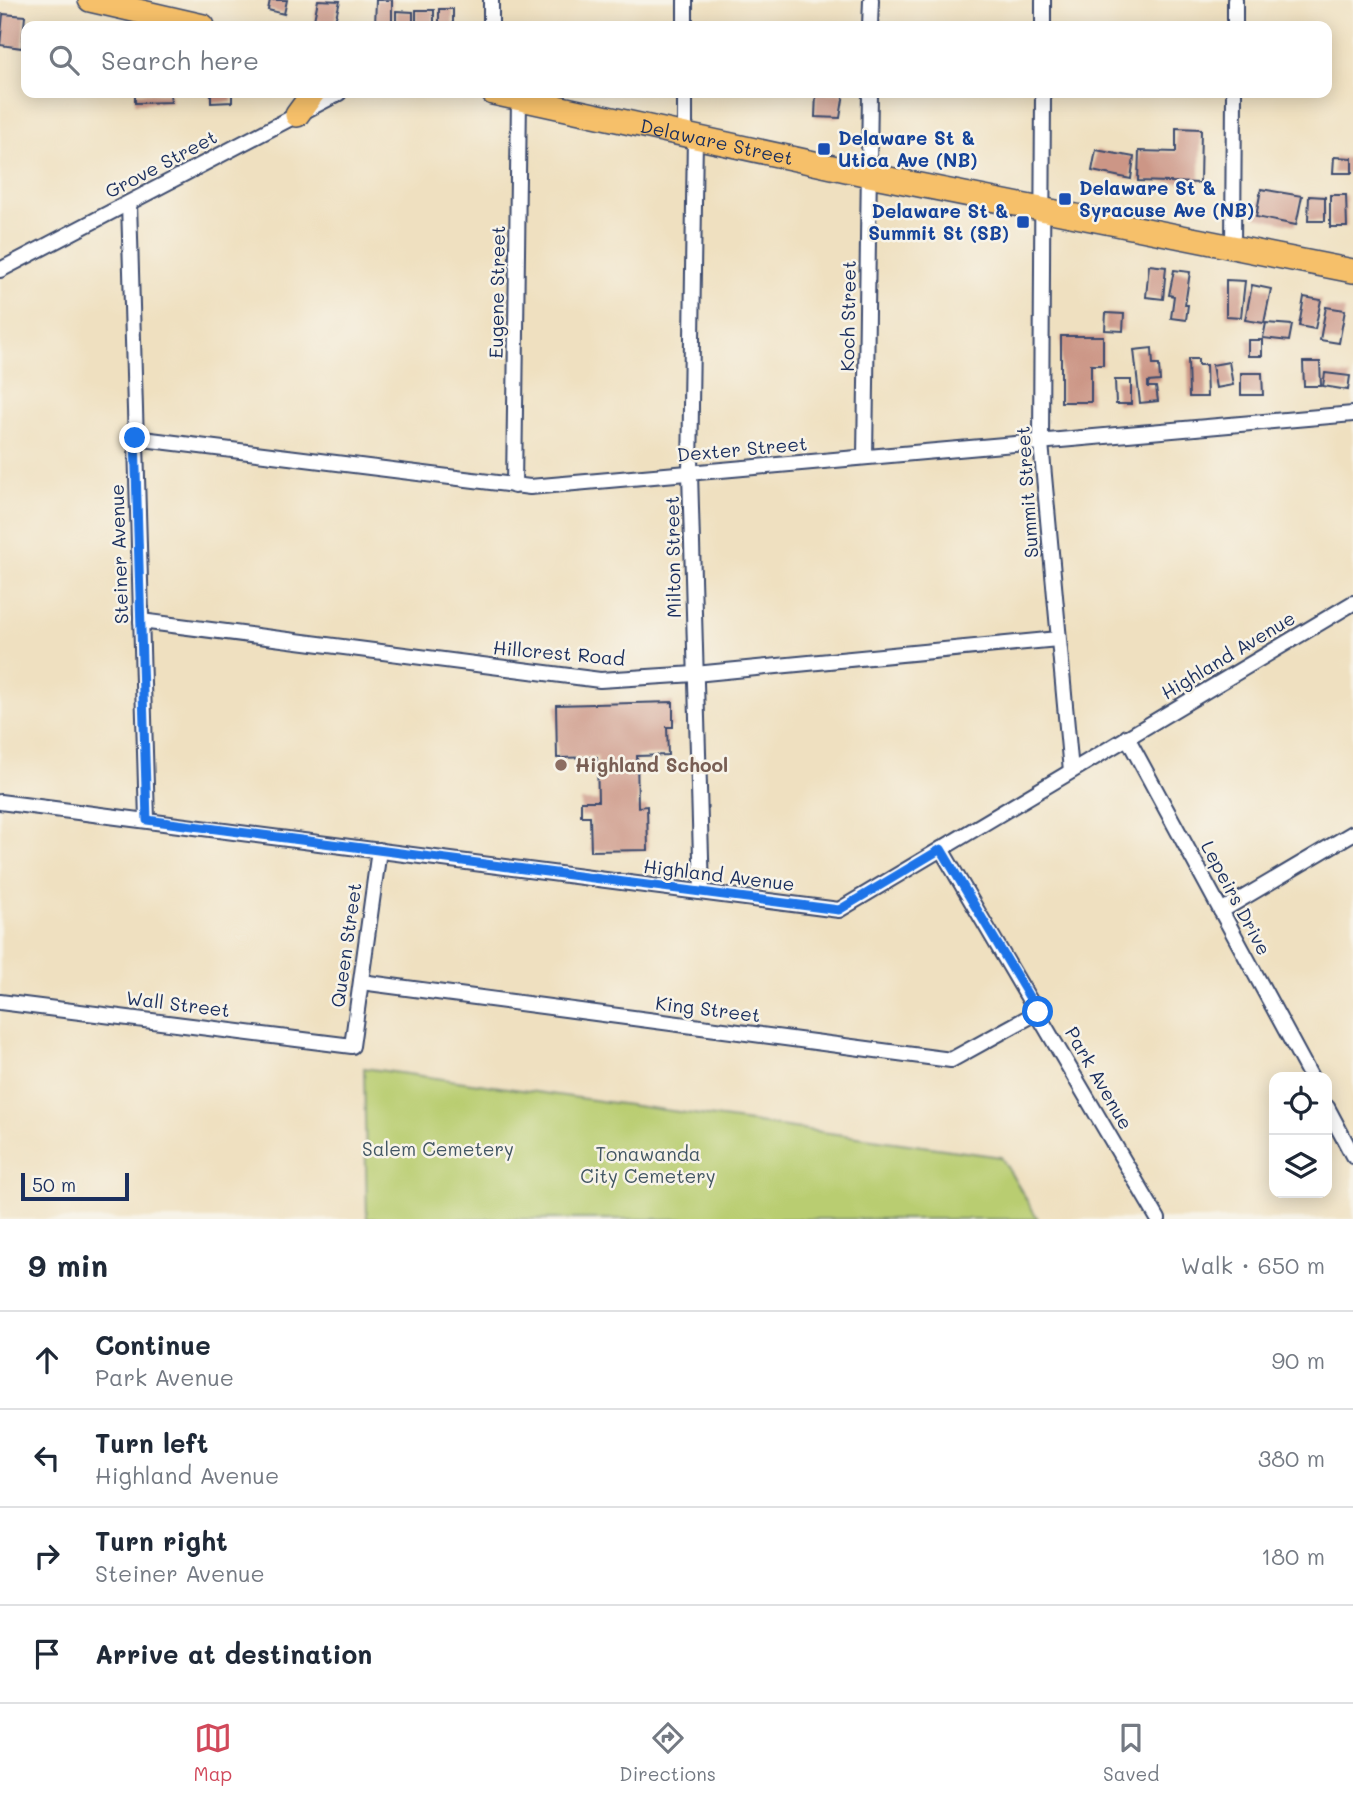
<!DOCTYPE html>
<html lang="en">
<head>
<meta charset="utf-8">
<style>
  body { margin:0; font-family:Mali,sans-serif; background:#f2f2f3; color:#1f2937 }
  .controls { position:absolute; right:21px; bottom:21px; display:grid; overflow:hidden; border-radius:14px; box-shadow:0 4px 18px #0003 }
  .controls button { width:63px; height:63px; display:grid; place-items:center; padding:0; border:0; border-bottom:2px solid #e0e1e3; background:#fff; color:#1f2937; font:35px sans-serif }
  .scale { position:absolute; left:21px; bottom:18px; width:108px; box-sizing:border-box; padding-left:7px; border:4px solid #1b2f5e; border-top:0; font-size:19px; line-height:24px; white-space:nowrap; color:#1b2f5e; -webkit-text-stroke:5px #f7f3e8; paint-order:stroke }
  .stop { position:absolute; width:21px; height:21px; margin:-16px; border:5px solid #1a73e8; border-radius:50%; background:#fff }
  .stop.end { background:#1a73e8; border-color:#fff; box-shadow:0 2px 7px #0008 }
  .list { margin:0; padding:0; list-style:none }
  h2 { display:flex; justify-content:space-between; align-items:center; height:91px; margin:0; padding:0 28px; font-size:30px }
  h2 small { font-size:23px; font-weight:400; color:#747a83 }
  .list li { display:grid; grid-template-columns:46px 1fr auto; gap:21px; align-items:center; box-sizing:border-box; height:98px; padding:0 28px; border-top:2px solid #e0e1e3 }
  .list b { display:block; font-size:26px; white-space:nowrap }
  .list p { margin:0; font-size:23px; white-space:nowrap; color:#747a83 }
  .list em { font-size:23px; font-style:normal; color:#747a83 }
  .icon { flex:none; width:38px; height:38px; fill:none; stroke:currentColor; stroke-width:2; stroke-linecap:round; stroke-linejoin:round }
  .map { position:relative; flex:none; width:1353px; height:1219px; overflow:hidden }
  .search { position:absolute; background:#fff; box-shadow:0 4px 18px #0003; left:21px; right:21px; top:21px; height:77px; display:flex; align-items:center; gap:18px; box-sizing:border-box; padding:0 24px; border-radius:14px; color:#747a83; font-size:26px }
  .sheet { height:483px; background:#fff }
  nav { display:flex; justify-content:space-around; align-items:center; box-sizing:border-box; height:98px; border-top:2px solid #e0e1e3; background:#fff; font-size:19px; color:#747a83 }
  nav a { display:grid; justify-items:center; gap:4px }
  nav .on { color:#d1495b }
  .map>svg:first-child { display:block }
  .green { fill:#b9cd71; stroke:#6a7e68; stroke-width:2 }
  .building { fill:#cc9686 }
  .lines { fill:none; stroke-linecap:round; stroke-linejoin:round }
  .street-casing { stroke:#3b4a6d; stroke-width:18 }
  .primary-casing { stroke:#3b4a6d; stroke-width:26 }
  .street { stroke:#fff; stroke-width:14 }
  .primary { stroke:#f6c06b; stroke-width:23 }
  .route { stroke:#1a73e8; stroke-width:9 }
  .transit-dot { fill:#1a4fb4; stroke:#f7f3e8; stroke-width:2.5 }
  .education-dot { fill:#8d6e63; stroke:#f7f3e8; stroke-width:2.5 }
  .labels { text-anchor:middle; stroke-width:5; stroke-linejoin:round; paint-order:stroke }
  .transit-label { font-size:19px; font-weight:bold; fill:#164399; stroke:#f7f3e8; text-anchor:start }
  .street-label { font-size:19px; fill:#1b2f5e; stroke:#f7f3e8 }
  .education-label { font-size:19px; font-weight:bold; fill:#785e54; stroke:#f7f3e8; text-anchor:start }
  .park-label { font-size:19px; fill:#425663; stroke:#f7f3e8 }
</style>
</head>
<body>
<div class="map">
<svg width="1353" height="1219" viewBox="0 0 1353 1219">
  <rect width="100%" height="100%" fill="#f7f3e8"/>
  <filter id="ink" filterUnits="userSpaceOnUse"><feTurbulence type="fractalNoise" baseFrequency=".0143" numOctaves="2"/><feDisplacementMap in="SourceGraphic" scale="14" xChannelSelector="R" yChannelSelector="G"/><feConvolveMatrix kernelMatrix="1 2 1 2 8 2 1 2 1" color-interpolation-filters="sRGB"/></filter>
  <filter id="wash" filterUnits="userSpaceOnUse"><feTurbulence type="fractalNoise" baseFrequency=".00686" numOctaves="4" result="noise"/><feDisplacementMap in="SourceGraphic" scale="28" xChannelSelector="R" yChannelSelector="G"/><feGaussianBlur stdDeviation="1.57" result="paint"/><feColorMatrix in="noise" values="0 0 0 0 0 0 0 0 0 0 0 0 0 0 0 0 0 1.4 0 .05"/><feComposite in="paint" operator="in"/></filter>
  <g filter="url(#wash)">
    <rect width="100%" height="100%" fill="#efe0c0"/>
    <polygon class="green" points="364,1068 1001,1157 1038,1219 367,1219"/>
    <g id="blocks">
      <g class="building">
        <polygon points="270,0 287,0 284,14 268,10"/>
        <polygon points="318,0 340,1 334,25 314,20"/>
        <polygon points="376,0 392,0 392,26 375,26"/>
        <rect x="439" y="9" width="14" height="17"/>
        <rect x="416" y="10" width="18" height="16"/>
        <polygon points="396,11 413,12 413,26 396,26"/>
        <polygon points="3,14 25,16 22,48 0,45"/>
        <polygon points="135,93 170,93 171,102 135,103"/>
        <polygon points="211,93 232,93 232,102 211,103"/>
        <polygon points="816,93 844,93 840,118 815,117"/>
        <polygon points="1176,128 1201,129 1200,183 1138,181 1139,151 1176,152"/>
        <polygon points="1096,150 1134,157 1131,179 1092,171"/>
        <polygon points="1334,157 1352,158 1352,173 1333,173"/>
        <polygon points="1261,189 1302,196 1296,225 1256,217"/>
        <polygon points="1330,195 1346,195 1347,227 1330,227"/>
        <polygon points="1309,196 1325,197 1325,221 1308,221"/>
        <polygon points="1149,265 1166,267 1163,299 1146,297"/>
        <polygon points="1174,270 1190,272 1185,305 1188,305 1186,320 1171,318 1174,296 1169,295"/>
        <polygon points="1226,280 1245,281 1241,317 1226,316"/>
        <polygon points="1252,285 1271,289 1264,323 1245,320"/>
        <polygon points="1304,297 1321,300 1315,329 1299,326"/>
        <polygon points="1326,307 1345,310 1339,343 1320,340"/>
        <polygon points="1106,313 1124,314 1123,331 1105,330"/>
        <polygon points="1266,323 1292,325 1289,341 1263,338"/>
        <polygon points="1061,336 1103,336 1103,365 1091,365 1091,402 1061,402"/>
        <rect x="1248" y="340" width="14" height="16"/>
        <polygon points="1152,348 1153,365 1159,365 1160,381 1148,382 1148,387 1156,387 1158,401 1140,403 1134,350"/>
        <polygon points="1188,359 1198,359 1198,365 1206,365 1207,397 1189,397"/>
        <polygon points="1229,362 1233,385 1216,388 1212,365"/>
        <polygon points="1303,362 1320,362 1321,386 1304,386"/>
        <polygon points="1241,373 1262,373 1263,395 1241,395"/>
        <polygon points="1325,373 1350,376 1348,390 1323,386"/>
        <polygon points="1115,380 1131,380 1131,404 1116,404"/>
        <polygon points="673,702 673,727 667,727 668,755 637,756 638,807 647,806 648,850 591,851 590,816 581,816 581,801 598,801 597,757 557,758 556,705"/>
      </g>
    </g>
  </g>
  <g filter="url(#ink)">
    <use href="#blocks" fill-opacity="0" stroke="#3b4a6d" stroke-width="2"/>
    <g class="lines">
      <defs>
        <g id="street">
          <polyline points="491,26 491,0"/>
          <polyline points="685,26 685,0"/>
          <polyline points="870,26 871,0"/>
          <polyline points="1043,26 1043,0"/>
          <polyline points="1235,26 1235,0"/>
          <polyline points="685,93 685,135"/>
          <polyline points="1043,93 1041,443 1071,771"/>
          <polyline points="695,137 690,473 702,892"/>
          <polyline points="129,203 147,820"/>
          <polyline points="1233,248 1234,93"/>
          <polyline points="0,270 339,93"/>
          <polyline points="135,438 530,487 1353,414"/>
          <polyline points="865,457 870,93"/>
          <polyline points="514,486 519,98"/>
          <polyline points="141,621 600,680 695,674 1058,639"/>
          <polyline points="1127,737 1311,1077"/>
          <polyline points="0,802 839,910 1353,603"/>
          <polyline points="941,849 1158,1219"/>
          <polyline points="1221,911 1353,833"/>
          <polyline points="361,982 951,1060 1038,1012"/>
          <polyline points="0,1002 352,1046 379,850"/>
          <polyline points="1327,1107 1353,1156"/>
        </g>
        <g id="primary">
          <polyline points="90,0 203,26"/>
          <path id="s1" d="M493,93L869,175L1353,271"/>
          <polyline points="297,115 313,93"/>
        </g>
      </defs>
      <use href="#street" class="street-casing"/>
      <use href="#primary" class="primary-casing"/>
      <use href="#street" class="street"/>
      <use href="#primary" class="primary"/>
    </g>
  </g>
  <g class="lines" filter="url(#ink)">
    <polyline class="route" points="135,438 147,820 839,910 941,849 1038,1012"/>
  </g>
  <g class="transit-dot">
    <rect x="817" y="142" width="14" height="14" rx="3.5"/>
    <rect x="1058" y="192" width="14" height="14" rx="3.5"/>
    <rect x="1016" y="215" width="14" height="14" rx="3.5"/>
  </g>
  <circle class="education-dot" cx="561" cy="765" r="7"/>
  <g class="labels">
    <g class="transit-label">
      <text x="838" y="145">Delaware St &amp;<tspan x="838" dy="22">Utica Ave (NB)</tspan></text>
      <text x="1079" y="195">Delaware St &amp;<tspan x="1079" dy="22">Syracuse Ave (NB)</tspan></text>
      <text x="1009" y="218" text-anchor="end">Delaware St &amp;<tspan x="1009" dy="22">Summit St (SB)</tspan></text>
    </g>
    <g class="street-label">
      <text dy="7" stroke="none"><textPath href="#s1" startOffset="229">Delaware Street</textPath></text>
      <text transform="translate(161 164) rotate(-28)" y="7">Grove Street</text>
      <text transform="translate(497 292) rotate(-89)" y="7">Eugene Street</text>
      <text transform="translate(848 316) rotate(-89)" y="7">Koch Street</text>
      <text transform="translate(742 449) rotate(-5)" y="7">Dexter Street</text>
      <text transform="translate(1027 492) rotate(-94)" y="7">Summit Street</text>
      <text transform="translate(119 554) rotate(-92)" y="7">Steiner Avenue</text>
      <text transform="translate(673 557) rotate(-91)" y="7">Milton Street</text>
      <text transform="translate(559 653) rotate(5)" y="7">Hillcrest Road</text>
      <text transform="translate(1228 655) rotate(-31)" y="7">Highland Avenue</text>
      <text transform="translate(719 875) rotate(7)" y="7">Highland Avenue</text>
      <text transform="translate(1236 898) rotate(62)" y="7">Lepeirs Drive</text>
      <text transform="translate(346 945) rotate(-82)" y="7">Queen Street</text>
      <text transform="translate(178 1004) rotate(7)" y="7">Wall Street</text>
      <text transform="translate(708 1009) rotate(7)" y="7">King Street</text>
      <text transform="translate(1099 1078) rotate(60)" y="7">Park Avenue</text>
    </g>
    <g class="education-label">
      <text x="575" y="772">Highland School</text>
    </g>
    <g class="park-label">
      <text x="438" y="1156">Salem Cemetery</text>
      <text x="648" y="1161">Tonawanda<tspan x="648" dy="22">City Cemetery</tspan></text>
    </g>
  </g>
</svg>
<div class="controls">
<button><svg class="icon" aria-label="locate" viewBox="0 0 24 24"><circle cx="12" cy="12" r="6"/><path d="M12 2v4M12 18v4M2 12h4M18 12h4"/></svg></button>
<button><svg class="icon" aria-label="layers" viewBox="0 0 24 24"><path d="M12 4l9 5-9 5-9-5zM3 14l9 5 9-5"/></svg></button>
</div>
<div class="scale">50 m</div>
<div class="stop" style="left:1038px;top:1012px"></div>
<div class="stop end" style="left:135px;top:438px"></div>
<div class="search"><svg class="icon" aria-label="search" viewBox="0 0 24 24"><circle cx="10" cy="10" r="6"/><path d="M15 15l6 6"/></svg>Search here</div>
</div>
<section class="sheet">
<h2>9 min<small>Walk · 650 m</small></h2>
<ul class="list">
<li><svg class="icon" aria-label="ahead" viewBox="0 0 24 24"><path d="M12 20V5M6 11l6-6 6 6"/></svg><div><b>Continue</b><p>Park Avenue</p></div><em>90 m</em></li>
<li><svg class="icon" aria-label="left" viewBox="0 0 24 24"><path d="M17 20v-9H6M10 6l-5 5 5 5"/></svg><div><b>Turn left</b><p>Highland Avenue</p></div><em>380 m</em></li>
<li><svg class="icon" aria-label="right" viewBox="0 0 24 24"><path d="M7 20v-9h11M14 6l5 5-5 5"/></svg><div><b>Turn right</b><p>Steiner Avenue</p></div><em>180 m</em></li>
<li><svg class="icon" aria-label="arrive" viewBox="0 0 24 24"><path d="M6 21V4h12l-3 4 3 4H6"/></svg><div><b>Arrive at destination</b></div></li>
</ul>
</section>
<nav>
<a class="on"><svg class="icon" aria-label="map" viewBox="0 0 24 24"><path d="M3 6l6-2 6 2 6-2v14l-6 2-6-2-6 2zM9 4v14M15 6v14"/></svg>Map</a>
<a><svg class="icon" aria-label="directions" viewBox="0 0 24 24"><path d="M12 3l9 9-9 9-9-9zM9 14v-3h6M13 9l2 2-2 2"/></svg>Directions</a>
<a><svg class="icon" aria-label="saved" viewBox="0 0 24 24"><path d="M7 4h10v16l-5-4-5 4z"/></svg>Saved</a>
</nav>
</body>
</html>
